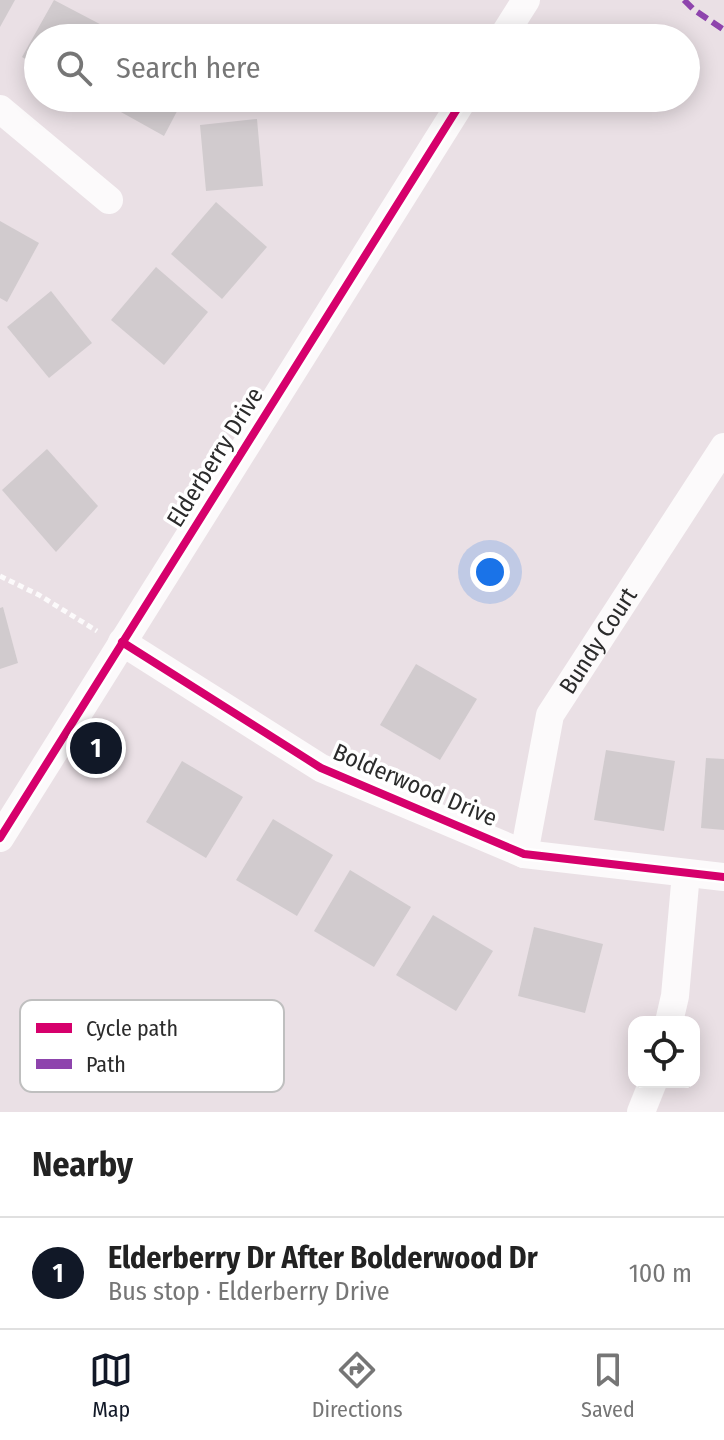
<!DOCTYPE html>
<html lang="en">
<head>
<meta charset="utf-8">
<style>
  body { margin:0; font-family:"Fira Sans Condensed",sans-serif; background:#f2f2f2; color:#222 }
  .controls { position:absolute; right:24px; bottom:24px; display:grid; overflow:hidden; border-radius:16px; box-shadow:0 4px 20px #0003 }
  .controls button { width:72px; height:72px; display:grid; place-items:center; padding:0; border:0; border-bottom:2px solid #e0e0e0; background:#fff; color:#222; font:40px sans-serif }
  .you { position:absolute; left:490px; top:572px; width:28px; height:28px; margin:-20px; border:6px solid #fff; border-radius:50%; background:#1a73e8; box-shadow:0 0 0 12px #1a73e833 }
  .badge { display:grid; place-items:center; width:52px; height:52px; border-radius:50%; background:#111827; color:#fff; font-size:26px; font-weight:700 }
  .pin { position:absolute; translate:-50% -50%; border:4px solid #fff; box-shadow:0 2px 8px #0006 }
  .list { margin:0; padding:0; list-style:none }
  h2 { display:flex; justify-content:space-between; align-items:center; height:104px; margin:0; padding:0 32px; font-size:34px }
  h2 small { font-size:26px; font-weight:400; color:#767676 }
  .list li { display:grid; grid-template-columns:52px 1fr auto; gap:24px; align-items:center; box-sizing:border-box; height:112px; padding:0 32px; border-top:2px solid #e0e0e0 }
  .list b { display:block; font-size:30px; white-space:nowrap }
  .list p { margin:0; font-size:26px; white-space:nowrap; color:#767676 }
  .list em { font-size:26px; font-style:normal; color:#767676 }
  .icon { flex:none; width:44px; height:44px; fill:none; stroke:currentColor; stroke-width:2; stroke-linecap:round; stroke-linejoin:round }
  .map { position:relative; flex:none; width:724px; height:1112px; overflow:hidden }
  .search { position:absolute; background:#fff; box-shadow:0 4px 20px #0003; left:24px; right:24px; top:24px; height:88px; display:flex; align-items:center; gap:20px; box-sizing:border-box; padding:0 28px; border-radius:44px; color:#767676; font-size:30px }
  .sheet { height:216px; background:#fff }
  nav { display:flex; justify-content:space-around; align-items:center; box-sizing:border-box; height:112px; border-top:2px solid #e0e0e0; background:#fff; font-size:22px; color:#767676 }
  nav a { display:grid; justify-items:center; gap:4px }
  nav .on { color:#111827 }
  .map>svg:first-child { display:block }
  .building { fill:#d1cbce }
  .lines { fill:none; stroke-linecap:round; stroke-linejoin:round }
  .path { stroke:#fcfafb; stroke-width:5; stroke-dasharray:6 4; stroke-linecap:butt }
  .minor { stroke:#fcfafb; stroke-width:28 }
  .quiet { stroke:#8e44ad; stroke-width:6; stroke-dasharray:12 6; stroke-linecap:butt }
  .cycleway-casing { stroke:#fff; stroke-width:13 }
  .cycleway { stroke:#d6006c; stroke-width:8 }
  .labels { text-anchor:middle; stroke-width:7; stroke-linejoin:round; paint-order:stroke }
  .street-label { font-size:24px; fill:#2b2b2b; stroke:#fff }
  .key { fill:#fff; stroke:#bfbfbf; stroke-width:2 }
  .key-label { font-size:22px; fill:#2b2b2b }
</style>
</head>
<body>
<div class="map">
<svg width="724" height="1112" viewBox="0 0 724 1112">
  <rect width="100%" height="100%" fill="#eae0e5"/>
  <g class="building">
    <polygon points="0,0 15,0 0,27"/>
    <polygon points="54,0 115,32 112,38 38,38 38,66 22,57"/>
    <polygon points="106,98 184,98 164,136 103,102"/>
    <polygon points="257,119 263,186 206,191 200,125"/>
    <polygon points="216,202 267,247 222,299 171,254"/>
    <polygon points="0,221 39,243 7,302 0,298"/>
    <polygon points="156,267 208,312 164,365 111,320"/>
    <polygon points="51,291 92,343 49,378 7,327"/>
    <polygon points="47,449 98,506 56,552 2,490"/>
    <polygon points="3,607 18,663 0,669 0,608"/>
    <polygon points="416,664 477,699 440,760 380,725"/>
    <polygon points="606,750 675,761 664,831 594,820"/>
    <polygon points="706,758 724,759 724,830 701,828"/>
    <polygon points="182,761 243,797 206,858 146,822"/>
    <polygon points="273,819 333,855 297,916 236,880"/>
    <polygon points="350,870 411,907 374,967 314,931"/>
    <polygon points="433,915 493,951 456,1011 396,975"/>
    <polygon points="534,927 603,944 585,1013 518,996"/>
  </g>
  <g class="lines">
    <polyline class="path" points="0,576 39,595 97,631"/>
    <g class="minor">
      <polyline points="502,38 526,0"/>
      <polyline points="0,109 109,200"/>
      <polyline points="122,642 321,768 524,854 724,877"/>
      <polyline points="0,838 464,98"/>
      <path id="s1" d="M524,854L550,715L724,447"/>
      <polyline points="669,1022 675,996 686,873"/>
      <polyline points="641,1112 653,1082"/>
    </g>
    <polyline class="quiet" points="684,0 693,9 724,30"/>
    <defs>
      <g id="cycleway">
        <polyline points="122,642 321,768 524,854 724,877"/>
        <polyline points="0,838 464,98"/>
      </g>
    </defs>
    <use href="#cycleway" class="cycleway-casing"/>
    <use href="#cycleway" class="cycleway"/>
  </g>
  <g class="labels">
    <g class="street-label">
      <text transform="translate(215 457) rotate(-58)" y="8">Elderberry Drive</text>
      <text dy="8" stroke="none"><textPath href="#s1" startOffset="230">Bundy Court</textPath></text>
      <text transform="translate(415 785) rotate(23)" y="8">Bolderwood Drive</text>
    </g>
  </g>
  <rect x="20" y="1000" width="264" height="92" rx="12" class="key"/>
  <rect x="36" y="1023" width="36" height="10" fill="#d6006c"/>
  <rect x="36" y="1059" width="36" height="10" fill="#8e44ad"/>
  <g class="key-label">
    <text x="86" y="1036">Cycle path</text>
    <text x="86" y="1072">Path</text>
  </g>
</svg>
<div class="controls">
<button><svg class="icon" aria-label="locate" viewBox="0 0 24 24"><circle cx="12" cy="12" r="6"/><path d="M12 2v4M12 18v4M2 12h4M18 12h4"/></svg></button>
</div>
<div class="you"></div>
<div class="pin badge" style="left:96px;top:748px">1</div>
<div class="search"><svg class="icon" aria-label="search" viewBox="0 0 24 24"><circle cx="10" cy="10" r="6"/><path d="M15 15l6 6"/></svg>Search here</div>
</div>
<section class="sheet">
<h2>Nearby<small></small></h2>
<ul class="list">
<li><span class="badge">1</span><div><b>Elderberry Dr After Bolderwood Dr</b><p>Bus stop · Elderberry Drive</p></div><em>100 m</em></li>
</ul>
</section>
<nav>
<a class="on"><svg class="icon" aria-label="map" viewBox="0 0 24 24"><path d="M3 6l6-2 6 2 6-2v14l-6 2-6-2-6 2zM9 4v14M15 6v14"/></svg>Map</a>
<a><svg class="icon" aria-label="directions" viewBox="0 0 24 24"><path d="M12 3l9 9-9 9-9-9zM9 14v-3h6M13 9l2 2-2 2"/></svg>Directions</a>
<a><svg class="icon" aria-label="saved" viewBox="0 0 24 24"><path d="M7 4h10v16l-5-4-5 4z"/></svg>Saved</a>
</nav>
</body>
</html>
